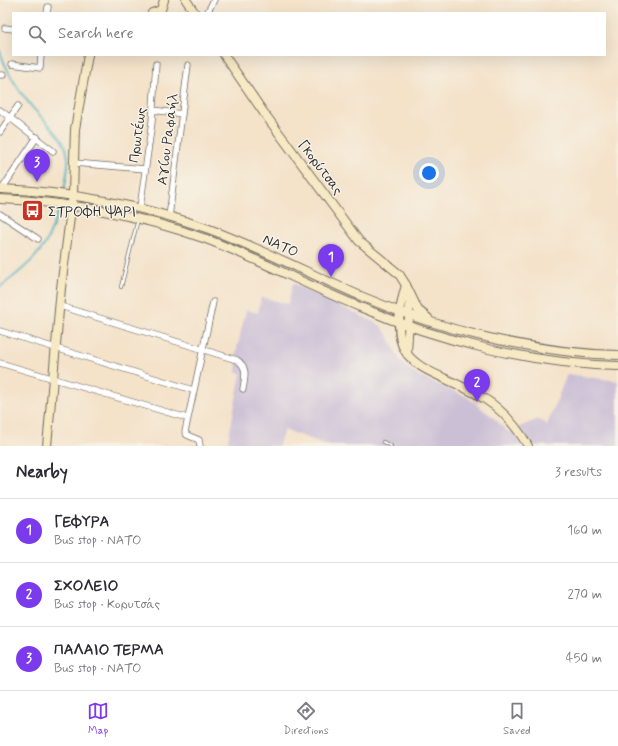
<!DOCTYPE html>
<html lang="en">
<head>
<meta charset="utf-8">
<style>
  body { margin:0; font-family:Mynerve,sans-serif; background:#f2f2f3; color:#2b2b33 }
  .you { position:absolute; left:429px; top:173px; width:14px; height:14px; margin:-10px; border:3px solid #fff; border-radius:50%; background:#1a73e8; box-shadow:0 0 0 6px #1a73e833 }
  .badge { display:grid; place-items:center; width:26px; height:26px; border-radius:50%; background:#7c3aed; color:#fff; font-size:13px; font-weight:700 }
  .pin { position:absolute; translate:-50% -33px; filter:drop-shadow(0 1px 2px #0008) }
  .pin::after { content:''; position:absolute; top:21px; width:14px; height:12px; background:inherit; clip-path:polygon(0 0,100% 0,50% 100%) }
  .list { margin:0; padding:0; list-style:none }
  h2 { display:flex; justify-content:space-between; align-items:center; height:52px; margin:0; padding:0 16px; font-size:17px }
  h2 small { font-size:13px; font-weight:400; color:#7c7c81 }
  .list li { display:grid; grid-template-columns:26px 1fr auto; gap:12px; align-items:center; box-sizing:border-box; height:64px; padding:0 16px; border-top:1px solid #e1e1e2 }
  .list b { display:block; font-size:15px; white-space:nowrap }
  .list p { margin:0; font-size:13px; white-space:nowrap; color:#7c7c81 }
  .list em { font-size:13px; font-style:normal; color:#7c7c81 }
  .icon { flex:none; width:22px; height:22px; fill:none; stroke:currentColor; stroke-width:2; stroke-linecap:round; stroke-linejoin:round }
  .map { position:relative; flex:none; width:618px; height:446px; overflow:hidden }
  .search { position:absolute; background:#fff; box-shadow:0 4px 16px #0002; left:12px; right:12px; top:12px; height:44px; display:flex; align-items:center; gap:10px; box-sizing:border-box; padding:0 14px; border-radius:0px; color:#7c7c81; font-size:15px }
  .sheet { height:244px; background:#fff }
  nav { display:flex; justify-content:space-around; align-items:center; box-sizing:border-box; height:56px; border-top:1px solid #e1e1e2; background:#fff; font-size:11px; color:#7c7c81 }
  nav a { display:grid; justify-items:center; gap:2px }
  nav .on { color:#7c3aed }
  .map>svg:first-child { display:block }
  .industrial { fill:#cbbfd5 }
  .green { fill:#b0c86d; stroke:#6e7a4c }
  .lines { fill:none; stroke-linecap:round; stroke-linejoin:round }
  .stream { stroke:#41b0bd; stroke-width:2 }
  .lane-casing { stroke:#716b62; stroke-width:4 }
  .street-casing { stroke:#716b62; stroke-width:7 }
  .secondary-casing { stroke:#716b62; stroke-width:10 }
  .lane { stroke:#fff; stroke-width:2.5 }
  .street { stroke:#fff; stroke-width:5.5 }
  .secondary { stroke:#f7e9c3; stroke-width:8 }
  .labels { text-anchor:middle; stroke-width:3; stroke-linejoin:round; paint-order:stroke }
  .street-label { font-size:14px; fill:#2b2b2b; stroke:#f7f3e8 }
  .poi-label { font-size:14px; fill:#2b2b2b; stroke:#f7f3e8; text-anchor:start }
</style>
</head>
<body>
<div class="map">
<svg width="618" height="446" viewBox="0 0 618 446">
  <rect width="100%" height="100%" fill="#f7f3e8"/>
  <filter id="ink" filterUnits="userSpaceOnUse"><feTurbulence type="fractalNoise" baseFrequency=".025" numOctaves="2"/><feDisplacementMap in="SourceGraphic" scale="8" xChannelSelector="R" yChannelSelector="G"/><feConvolveMatrix kernelMatrix="1 2 1 2 8 2 1 2 1" color-interpolation-filters="sRGB"/></filter>
  <filter id="wash" filterUnits="userSpaceOnUse"><feTurbulence type="fractalNoise" baseFrequency=".012" numOctaves="4" result="noise"/><feDisplacementMap in="SourceGraphic" scale="16" xChannelSelector="R" yChannelSelector="G"/><feGaussianBlur stdDeviation="0.9" result="paint"/><feColorMatrix in="noise" values="0 0 0 0 0 0 0 0 0 0 0 0 0 0 0 0 0 1.4 0 .05"/><feComposite in="paint" operator="in"/></filter>
  <g filter="url(#wash)">
    <rect width="100%" height="100%" fill="#f4e2c9"/>
    <polygon class="industrial" points="293,283 380,325 388,335 399,359 406,367 417,375 467,397 494,418 508,432 538,419 547,425 567,374 618,381 618,446 330,446 284,430 278,446 240,446 228,441 241,373 236,372 237,363 234,362 246,310 258,313 261,297 288,304"/>
    <polygon class="green" points="189,228 245,248 293,270 189,230"/>
    <g class="lines">
      <g class="stream">
        <path d="M0,51C6,71 19,91 32,107C45,122 65,136 68,157C69,168 66,179 64,190"/>
        <path d="M0,287C16,275 34,261 45,244C51,234 54,222 58,212"/>
      </g>
    </g>
  </g>
  <g filter="url(#ink)">
    <g class="lines">
      <defs>
        <g id="lane">
          <polyline points="121,287 138,219"/>
          <polyline points="383,442 391,446"/>
        </g>
        <g id="street">
          <polyline points="47,13 48,7"/>
          <polyline points="207,13 214,0"/>
          <polyline points="5,28 13,29"/>
          <polyline points="12,64 40,68 41,55"/>
          <polyline points="0,75 3,75"/>
          <polyline points="0,110 53,151"/>
          <polyline points="153,110 182,114"/>
          <polyline points="0,132 18,106"/>
          <polyline points="74,163 145,169"/>
          <polyline points="2,189 37,137"/>
          <polyline points="140,208 152,122 156,64"/>
          <polyline points="0,214 38,239"/>
          <polyline points="169,217 188,65"/>
          <path d="M60,306L237,360C248,367 245,377 243,389"/>
          <polyline points="0,331 193,390"/>
          <polyline points="0,363 187,418"/>
          <polyline points="200,446 199,440 187,435 185,432 213,302"/>
        </g>
        <g id="secondary">
          <polyline points="186,0 195,13"/>
          <polyline points="152,13 161,10 164,0"/>
          <polyline points="224,55 264,113 359,241 399,274 406,285 418,310 428,318"/>
          <path d="M0,189C72,192 141,205 209,229C262,249 312,275 363,297C440,330 534,353 618,355"/>
          <path d="M0,199C71,202 139,215 206,239C259,259 308,286 360,307C440,341 531,364 618,366"/>
          <path d="M406,285C380,373 429,364 485,399C504,411 517,427 528,446"/>
          <polyline points="407,354 410,297"/>
          <polyline points="47,446 61,288 73,194 75,129 88,55"/>
        </g>
      </defs>
      <use href="#lane" class="lane-casing"/>
      <use href="#street" class="street-casing"/>
      <use href="#secondary" class="secondary-casing"/>
      <use href="#lane" class="lane"/>
      <use href="#street" class="street"/>
      <use href="#secondary" class="secondary"/>
    </g>
  </g>
  <defs>
    <symbol id="bus-square" viewBox="-11 -11 22 22"><rect x="-9" y="-9" width="18" height="18" rx="4" fill="#c8321e" stroke="#f7f3e8"/><path d="M-5-6H5V4H4V6H2V4H-2V6H-4V4H-5ZM-3.5-4V0h7V-4ZM-3.5 1.2v1.5H-2V1.2ZM2 1.2v1.5H3.5V1.2Z" fill="#fff"/></symbol>
  </defs>
  <g fill-rule="evenodd">
    <use href="#bus-square" x="20" y="198" width="25" height="25"/>
  </g>
  <g class="labels">
    <g class="street-label">
      <text transform="translate(137 135) rotate(-82)" y="5">Πρωτέως</text>
      <text transform="translate(167 139) rotate(-83)" y="5">Αγίου Ραφαήλ</text>
      <text transform="translate(321 167) rotate(53)" y="5">Γκορύτσας</text>
      <text transform="translate(281 245) rotate(24)" y="5">ΝΑΤΟ</text>
    </g>
    <g class="poi-label">
      <text x="48" y="216">ΣΤΡΟΦΗ ΨΑΡΙ</text>
    </g>
  </g>
</svg>
<div class="you"></div>
<div class="pin badge" style="left:331px;top:277px">1</div>
<div class="pin badge" style="left:477px;top:402px">2</div>
<div class="pin badge" style="left:37px;top:182px">3</div>
<div class="search"><svg class="icon" aria-label="search" viewBox="0 0 24 24"><circle cx="10" cy="10" r="6"/><path d="M15 15l6 6"/></svg>Search here</div>
</div>
<section class="sheet">
<h2>Nearby<small>3 results</small></h2>
<ul class="list">
<li><span class="badge">1</span><div><b>ΓΕΦΥΡΑ</b><p>Bus stop · ΝΑΤΟ</p></div><em>160 m</em></li>
<li><span class="badge">2</span><div><b>ΣΧΟΛΕΙΟ</b><p>Bus stop · Κορυτσάς</p></div><em>270 m</em></li>
<li><span class="badge">3</span><div><b>ΠΑΛΑΙΟ ΤΕΡΜΑ</b><p>Bus stop · ΝΑΤΟ</p></div><em>450 m</em></li>
</ul>
</section>
<nav>
<a class="on"><svg class="icon" aria-label="map" viewBox="0 0 24 24"><path d="M3 6l6-2 6 2 6-2v14l-6 2-6-2-6 2zM9 4v14M15 6v14"/></svg>Map</a>
<a><svg class="icon" aria-label="directions" viewBox="0 0 24 24"><path d="M12 3l9 9-9 9-9-9zM9 14v-3h6M13 9l2 2-2 2"/></svg>Directions</a>
<a><svg class="icon" aria-label="saved" viewBox="0 0 24 24"><path d="M7 4h10v16l-5-4-5 4z"/></svg>Saved</a>
</nav>
</body>
</html>
